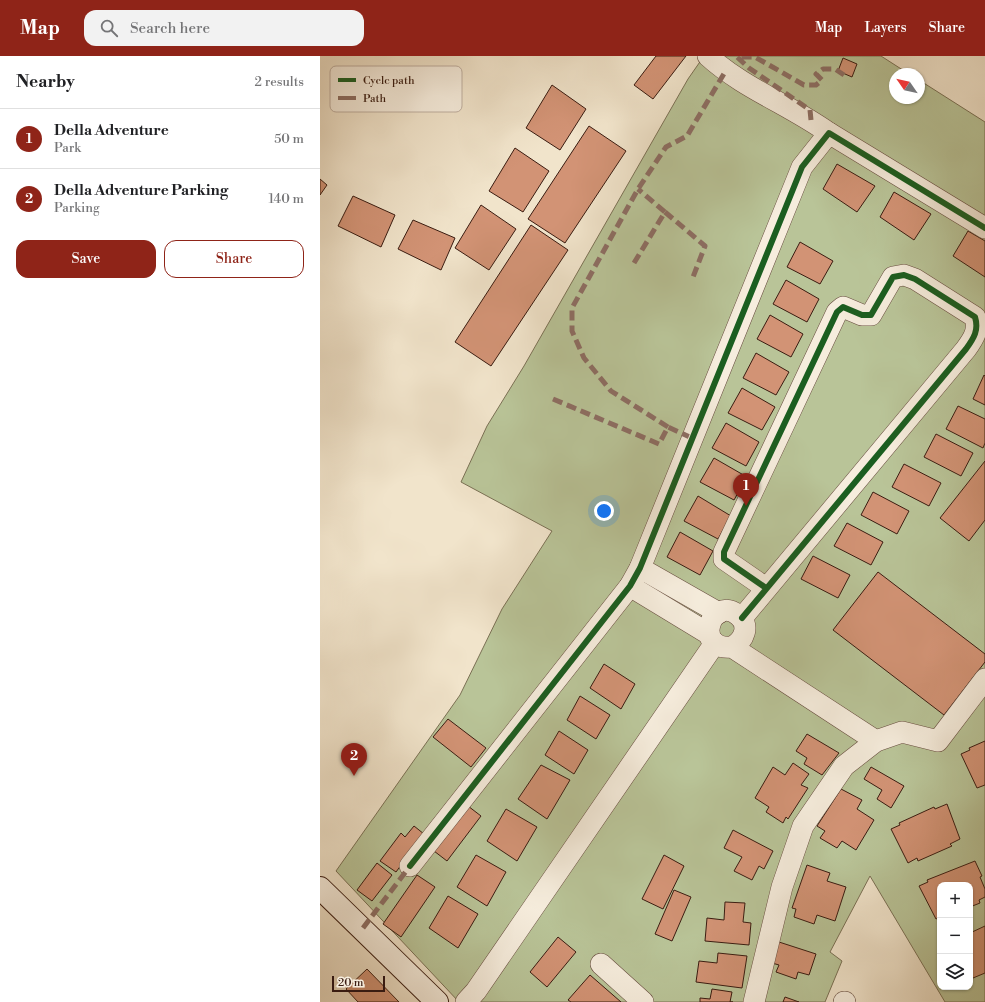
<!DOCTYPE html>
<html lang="en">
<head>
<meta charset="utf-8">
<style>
  body { margin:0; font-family:"Libre Bodoni",serif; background:#f2f2f2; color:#202124 }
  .controls { position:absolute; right:12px; bottom:12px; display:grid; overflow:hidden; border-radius:8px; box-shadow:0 1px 3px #0004 }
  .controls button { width:36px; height:36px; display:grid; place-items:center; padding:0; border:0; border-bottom:1px solid #e0e0e0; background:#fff; color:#202124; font:20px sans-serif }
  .compass { position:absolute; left:569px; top:12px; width:36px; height:36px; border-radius:50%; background:#fff; box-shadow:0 1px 3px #0004; rotate:304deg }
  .scale { position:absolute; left:12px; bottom:10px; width:53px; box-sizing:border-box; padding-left:4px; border:2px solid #3a1c11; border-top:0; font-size:11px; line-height:14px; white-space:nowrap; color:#3a1c11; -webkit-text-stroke:3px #f6eddd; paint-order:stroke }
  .you { position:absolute; left:284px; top:455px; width:14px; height:14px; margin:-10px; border:3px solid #fff; border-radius:50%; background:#1a73e8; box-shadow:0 0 0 6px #1a73e833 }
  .badge { display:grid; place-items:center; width:26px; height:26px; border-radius:50%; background:#8f2418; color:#fff; font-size:13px; font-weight:700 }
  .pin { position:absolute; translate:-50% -33px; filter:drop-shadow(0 1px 2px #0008) }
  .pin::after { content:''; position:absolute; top:21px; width:14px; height:12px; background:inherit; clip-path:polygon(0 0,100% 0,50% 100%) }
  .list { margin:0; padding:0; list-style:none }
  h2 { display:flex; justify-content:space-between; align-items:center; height:52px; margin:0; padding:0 16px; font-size:17px }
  h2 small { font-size:13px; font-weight:400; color:#757577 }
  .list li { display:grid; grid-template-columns:26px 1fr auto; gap:12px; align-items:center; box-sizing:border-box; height:60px; padding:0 16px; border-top:1px solid #e0e0e0 }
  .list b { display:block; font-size:15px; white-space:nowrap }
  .list p { margin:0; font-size:13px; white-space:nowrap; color:#757577 }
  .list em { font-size:13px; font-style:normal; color:#757577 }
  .actions { display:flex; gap:8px; padding:12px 16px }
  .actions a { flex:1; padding:9px 0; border:1px solid #8f2418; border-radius:12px; text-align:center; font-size:14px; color:#8f2418 }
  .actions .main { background:#8f2418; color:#fff }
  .icon { flex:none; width:22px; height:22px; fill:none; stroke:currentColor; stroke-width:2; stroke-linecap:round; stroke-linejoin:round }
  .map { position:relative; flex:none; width:665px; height:946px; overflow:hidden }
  header { display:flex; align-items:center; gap:24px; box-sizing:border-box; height:56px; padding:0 20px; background:#8f2418; color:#fff }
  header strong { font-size:19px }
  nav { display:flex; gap:22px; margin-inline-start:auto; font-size:14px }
  .search { width:280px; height:36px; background:#f2f2f2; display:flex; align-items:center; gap:10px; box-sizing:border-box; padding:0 14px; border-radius:12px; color:#757577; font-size:15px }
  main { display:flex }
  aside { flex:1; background:#fff }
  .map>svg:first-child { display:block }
  .green { fill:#b9c498; stroke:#7a7054; fill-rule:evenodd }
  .building { fill:#d29375; stroke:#3a1c11 }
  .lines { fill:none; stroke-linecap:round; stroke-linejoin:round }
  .street-casing { stroke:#684e40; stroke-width:22 }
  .secondary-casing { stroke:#3a1c11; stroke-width:24 }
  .street { stroke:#f6eddd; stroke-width:21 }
  .secondary { stroke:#f6eddd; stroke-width:22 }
  .quiet { stroke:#8d6e63; stroke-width:5; stroke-dasharray:10 5; stroke-linecap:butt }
  .cycleway-casing { stroke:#f6eddd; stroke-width:8 }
  .cycleway { stroke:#1b5e20; stroke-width:6 }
  .key { fill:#f6eddd; stroke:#beaea0; stroke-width:1 }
  .key-label { font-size:11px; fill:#3a1c11 }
</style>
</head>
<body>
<header>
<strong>Map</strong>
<div class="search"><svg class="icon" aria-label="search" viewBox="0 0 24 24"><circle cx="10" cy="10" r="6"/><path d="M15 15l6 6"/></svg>Search here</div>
<nav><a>Map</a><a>Layers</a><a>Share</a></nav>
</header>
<main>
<aside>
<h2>Nearby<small>2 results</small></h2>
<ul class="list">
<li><span class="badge">1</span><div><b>Della Adventure</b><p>Park</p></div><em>50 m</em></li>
<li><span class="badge">2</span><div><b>Della Adventure Parking</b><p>Parking</p></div><em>140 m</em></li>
</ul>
<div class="actions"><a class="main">Save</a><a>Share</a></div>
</aside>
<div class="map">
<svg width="665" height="946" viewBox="0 0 665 946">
  <rect width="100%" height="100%" fill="#f1e4cb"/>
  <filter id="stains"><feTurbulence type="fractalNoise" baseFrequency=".005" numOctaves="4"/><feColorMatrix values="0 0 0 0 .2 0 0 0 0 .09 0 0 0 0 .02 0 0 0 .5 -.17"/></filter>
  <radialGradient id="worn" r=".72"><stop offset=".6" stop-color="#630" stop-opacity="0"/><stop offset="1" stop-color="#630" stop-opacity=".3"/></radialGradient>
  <path class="green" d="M384,0H561L589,18H575V42H599V24L665,66V946H625L550,820L510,896L522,905L505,946H139L16,815L140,639L182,553L232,475L141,426L167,370L204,310L368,23ZM620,829H650V931H620Z"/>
  <g class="building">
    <polygon points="336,0 366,0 333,43 314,29"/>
    <polygon points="523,2 537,8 532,21 518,15"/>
    <polygon points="232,29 266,53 240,94 206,72"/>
    <polygon points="269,70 306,95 245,187 208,163"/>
    <polygon points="195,92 229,115 203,156 169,135"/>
    <polygon points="517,108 555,130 537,156 503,133"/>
    <polygon points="0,123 7,129 0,139"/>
    <polygon points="574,136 611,158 594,184 560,161"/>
    <polygon points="33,140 75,159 61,191 18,170"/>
    <polygon points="161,149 196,173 169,214 135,192"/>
    <polygon points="93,164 135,182 121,214 78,193"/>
    <polygon points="211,169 248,194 171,310 135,286"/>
    <polygon points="648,175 665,185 665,221 633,200"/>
    <polygon points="480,186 513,205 500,228 467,211"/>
    <polygon points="466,224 499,243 487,266 453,248"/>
    <polygon points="450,259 483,278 471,301 437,283"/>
    <polygon points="436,297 469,316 456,339 423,322"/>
    <polygon points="664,319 665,320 665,349 653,343"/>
    <polygon points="422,332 455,351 442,374 408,357"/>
    <polygon points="638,350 665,363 665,387 663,392 626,373"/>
    <polygon points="406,367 439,386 426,410 392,392"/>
    <polygon points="616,378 653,397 641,420 604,401"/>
    <polygon points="394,402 427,421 414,444 380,426"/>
    <polygon points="665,405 665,464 649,485 620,462"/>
    <polygon points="584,408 621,427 609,450 572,431"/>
    <polygon points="553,436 589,455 577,478 541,459"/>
    <polygon points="378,440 411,460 398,483 364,465"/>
    <polygon points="527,467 563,486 551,509 514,490"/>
    <polygon points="360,476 393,495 380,519 347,501"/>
    <polygon points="493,500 530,519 518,542 481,523"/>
    <polygon points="558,516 665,598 665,606 624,659 513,574"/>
    <polygon points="284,608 315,628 301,653 270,632"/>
    <polygon points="260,640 290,659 276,683 247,664"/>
    <polygon points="128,663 166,692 151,711 113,681"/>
    <polygon points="239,675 268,694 254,718 225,699"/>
    <polygon points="487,678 519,697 502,719 484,708 487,702 476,695"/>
    <polygon points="665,685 665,729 657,732 641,698 650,694 649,692"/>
    <polygon points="473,707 489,718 481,729 488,732 468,763 466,761 463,767 446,756 449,751 435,742 453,711 465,719"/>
    <polygon points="221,709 250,724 227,763 198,743"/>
    <polygon points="551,711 584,730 571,752 557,743 562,734 544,723"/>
    <polygon points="521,733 542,744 537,753 554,764 536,794 522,785 517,792 500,782 505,775 497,770"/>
    <polygon points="627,748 640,783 630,788 632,790 598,805 597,802 588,807 571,773 580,769 579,767 614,751 615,753"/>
    <polygon points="148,750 161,760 127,805 114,795"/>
    <polygon points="186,753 217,771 197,805 167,785"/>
    <polygon points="94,770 104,778 76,816 60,805 81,777 85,781"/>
    <polygon points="413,774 453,795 444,813 439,810 432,824 414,815 422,801 404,792"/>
    <polygon points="156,799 186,816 167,850 137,831"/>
    <polygon points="344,799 364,810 343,853 322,843"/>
    <polygon points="655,805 662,820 660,821 665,833 665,841 659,844 660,847 650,851 650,829 620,829 620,861 616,863 599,830 608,826 607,824"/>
    <polygon points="57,807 72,819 52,845 37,834"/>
    <polygon points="487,809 510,817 507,825 526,831 515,865 497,859 494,868 474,861 476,853 472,852"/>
    <polygon points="97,819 115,831 81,881 63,868"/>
    <polygon points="354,834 371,841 352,885 335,878"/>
    <polygon points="128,840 158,858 138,892 109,872"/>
    <polygon points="405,846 425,847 423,866 431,867 429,889 385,885 387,862 404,864"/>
    <polygon points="665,870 665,917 653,922 650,920 650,877"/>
    <polygon points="238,881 256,896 227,931 210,916"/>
    <polygon points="459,886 496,898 489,919 478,916 476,923 456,916 459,909 452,907"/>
    <polygon points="398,897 427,900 422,932 376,926 379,905 397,907"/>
    <polygon points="47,913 79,946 38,946 26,933"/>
    <polygon points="270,919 301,946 251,946 248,944"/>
    <polygon points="392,933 412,936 410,946 413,946 380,946 380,942 390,943"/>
    <polygon points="465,941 479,946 463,946"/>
  </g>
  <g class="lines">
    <defs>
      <g id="street">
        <path d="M388,0C423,32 470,49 509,77"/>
        <polyline points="320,512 399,557"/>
        <polyline points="310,530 389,578"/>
        <path d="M422,562L646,293C654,282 659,274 655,261L595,223L584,219L573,221L551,259H542L523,251L517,256L404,496V503L446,532"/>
        <path d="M412,591C424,585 431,569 418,559C391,538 372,595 412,591L556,685"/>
        <polyline points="90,810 310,530 320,512 482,111 509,77 665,172"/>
        <polyline points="281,908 323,946"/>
        <polyline points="146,946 156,935 395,587"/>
        <polyline points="434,946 462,831 483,770 524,710 556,685 582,676 618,685 665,623"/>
        <polyline points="524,946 525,946"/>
      </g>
      <polyline id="secondary" points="0,832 117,946"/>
    </defs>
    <use href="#street" class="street-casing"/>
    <use href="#secondary" class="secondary-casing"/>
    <use href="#street" class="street"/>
    <use href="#secondary" class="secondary"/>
    <g class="quiet">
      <polyline points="491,64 490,54 429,12 417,1 435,1 484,29 496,29 502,24 496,18 503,13 515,13 524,19"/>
      <polyline points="345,156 385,190 373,221"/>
      <polyline points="314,207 345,156 318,133"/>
      <polyline points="233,343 339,388 348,371 372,382"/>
      <polyline points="348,371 291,335 264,302 252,275 252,252 318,133 346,91 367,80 405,16"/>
      <polyline points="43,872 90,810"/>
    </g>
    <defs>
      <g id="cycleway">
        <path d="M422,562L646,293C654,282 659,274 655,261L595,223L584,219L573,221L551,259H542L523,251L517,256L404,496V503L446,532"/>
        <polyline points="90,810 310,530 320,512 482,111 509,77 665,172"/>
      </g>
    </defs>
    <use href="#cycleway" class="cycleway-casing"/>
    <use href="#cycleway" class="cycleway"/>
  </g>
  <rect x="10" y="10" width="132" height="46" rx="6" class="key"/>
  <rect x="18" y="22" width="18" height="4" fill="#1b5e20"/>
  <rect x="18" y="40" width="18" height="4" fill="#8d6e63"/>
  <g class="key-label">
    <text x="43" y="28">Cycle path</text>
    <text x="43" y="46">Path</text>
  </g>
  <rect width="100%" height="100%" filter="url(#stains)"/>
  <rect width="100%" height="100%" fill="url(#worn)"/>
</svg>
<div class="controls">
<button>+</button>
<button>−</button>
<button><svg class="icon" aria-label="layers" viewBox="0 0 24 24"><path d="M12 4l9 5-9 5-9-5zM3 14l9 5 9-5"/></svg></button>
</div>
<svg class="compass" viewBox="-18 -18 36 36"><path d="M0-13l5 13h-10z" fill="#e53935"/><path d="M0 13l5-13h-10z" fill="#757577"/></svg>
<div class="scale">20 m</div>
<div class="you"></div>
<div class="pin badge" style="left:426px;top:450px">1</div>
<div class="pin badge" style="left:34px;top:720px">2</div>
</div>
</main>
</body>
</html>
